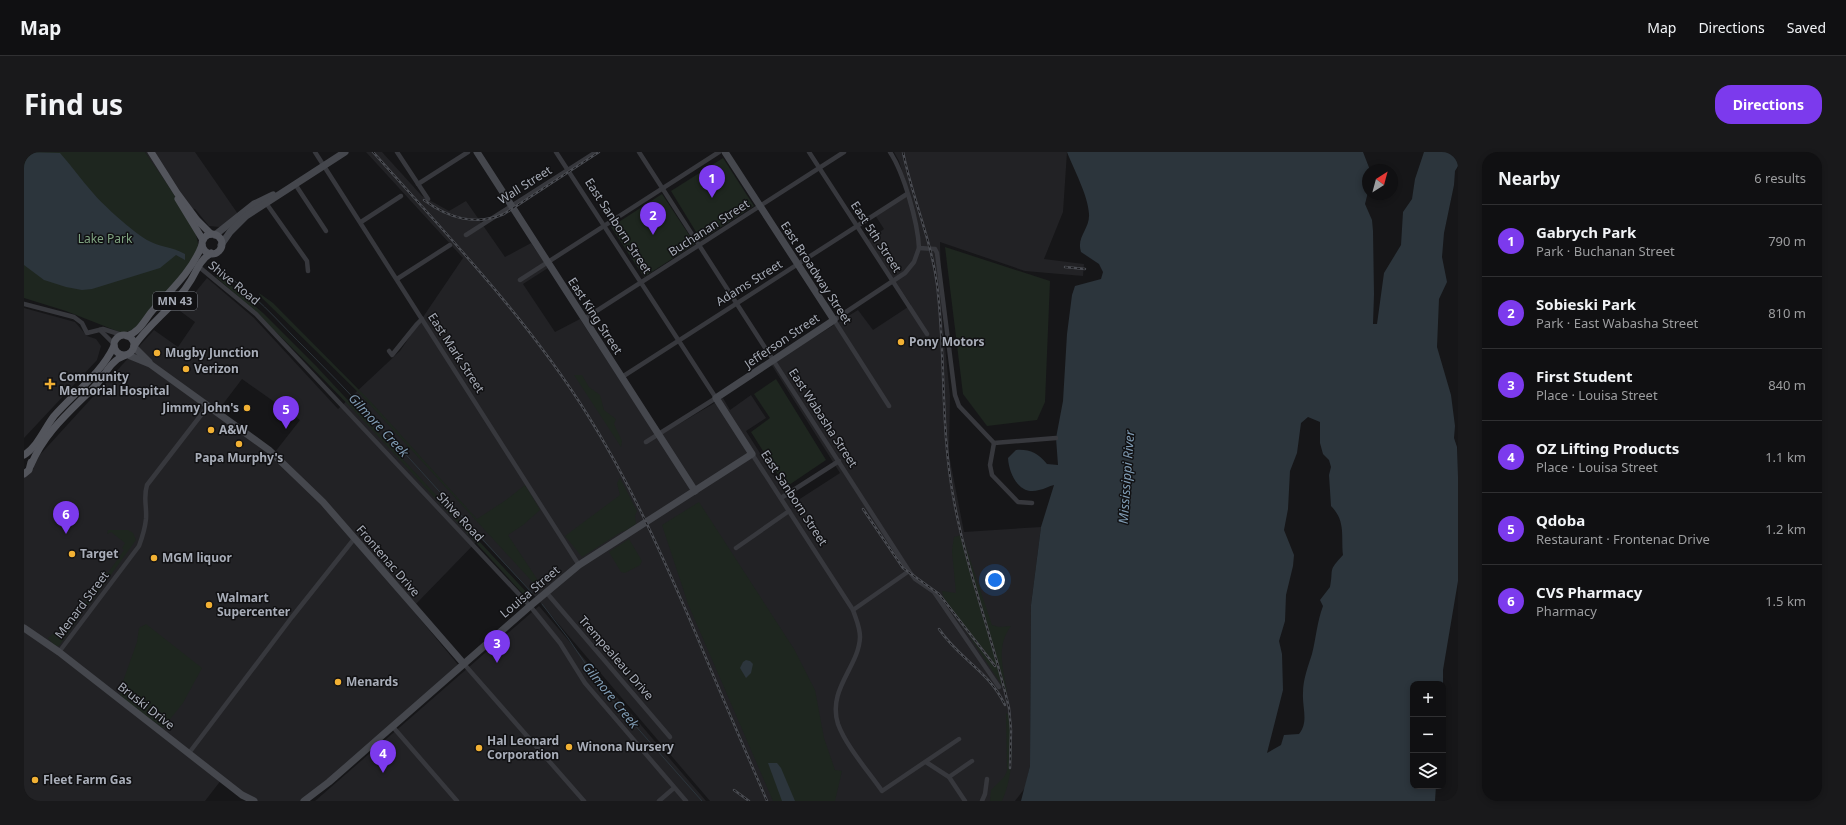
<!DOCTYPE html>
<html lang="en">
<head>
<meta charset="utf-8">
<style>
  body { margin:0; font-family:"Noto Sans",sans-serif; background:#19191b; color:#f1f3f6 }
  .controls { position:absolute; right:12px; bottom:12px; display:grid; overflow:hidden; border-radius:8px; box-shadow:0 2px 6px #0003 }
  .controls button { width:36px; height:36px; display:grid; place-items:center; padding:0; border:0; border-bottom:1px solid #303032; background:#101012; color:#f1f3f6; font:20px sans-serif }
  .compass { position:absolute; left:1338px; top:12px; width:36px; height:36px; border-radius:50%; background:#101012; box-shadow:0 2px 6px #0003; rotate:36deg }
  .you { position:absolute; left:971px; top:428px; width:14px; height:14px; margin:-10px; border:3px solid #fff; border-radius:50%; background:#1a73e8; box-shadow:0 0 0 6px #1a73e833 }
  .badge { display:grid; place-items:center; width:26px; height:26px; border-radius:50%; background:#7c3aed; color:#fff; font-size:13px; font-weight:700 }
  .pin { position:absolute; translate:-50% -33px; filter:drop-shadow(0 1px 2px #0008) }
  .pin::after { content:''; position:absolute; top:21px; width:14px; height:12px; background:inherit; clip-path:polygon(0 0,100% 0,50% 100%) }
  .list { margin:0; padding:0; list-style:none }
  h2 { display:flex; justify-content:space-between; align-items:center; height:52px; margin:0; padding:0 16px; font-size:17px }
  h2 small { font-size:13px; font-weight:400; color:#9c9d9f }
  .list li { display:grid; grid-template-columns:26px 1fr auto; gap:12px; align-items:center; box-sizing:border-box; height:72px; padding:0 16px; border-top:1px solid #303032 }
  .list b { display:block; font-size:15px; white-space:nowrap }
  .list p { margin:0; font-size:13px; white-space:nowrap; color:#9c9d9f }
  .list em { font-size:13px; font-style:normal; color:#9c9d9f }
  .icon { flex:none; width:22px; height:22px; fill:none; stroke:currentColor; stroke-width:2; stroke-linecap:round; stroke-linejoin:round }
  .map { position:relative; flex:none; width:1434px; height:649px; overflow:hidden; border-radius:16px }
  header { display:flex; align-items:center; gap:24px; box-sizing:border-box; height:56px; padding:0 20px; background:#101012; border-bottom:1px solid #303032 }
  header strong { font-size:19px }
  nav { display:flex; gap:22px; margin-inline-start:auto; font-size:14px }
  .intro { display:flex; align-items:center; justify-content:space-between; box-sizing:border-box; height:96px; padding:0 24px }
  h1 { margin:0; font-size:28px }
  .button { padding:10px 18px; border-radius:16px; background:#7c3aed; color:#fff; font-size:14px; font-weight:700 }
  main { display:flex; gap:24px; padding:0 24px }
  aside { flex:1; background:#101012; border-radius:16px; box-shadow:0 2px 6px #0003 }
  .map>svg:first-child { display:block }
  .built { fill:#222225; fill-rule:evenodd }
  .green { fill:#1e261f }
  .water { fill:#2c353c; fill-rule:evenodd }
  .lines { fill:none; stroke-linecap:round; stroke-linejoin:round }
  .stream { stroke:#2c353c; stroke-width:1 }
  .street { stroke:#37383d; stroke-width:4.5 }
  .secondary { stroke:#45474d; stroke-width:7 }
  .primary { stroke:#53555c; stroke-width:7 }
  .rail-casing { stroke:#4a4c52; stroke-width:2.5 }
  .rail { stroke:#111113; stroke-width:1; stroke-dasharray:3; stroke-linecap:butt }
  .poi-dot { fill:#f2b134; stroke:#111113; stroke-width:1.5 }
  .labels { text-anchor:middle; stroke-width:3; stroke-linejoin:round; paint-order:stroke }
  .shield { fill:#111113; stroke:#7b7e86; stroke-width:1 }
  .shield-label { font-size:11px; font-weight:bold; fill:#a8adb8 }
  .street-label { font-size:12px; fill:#a8adb8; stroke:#111113 }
  .park-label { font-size:12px; fill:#7fa381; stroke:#111113 }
  .poi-label { font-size:12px; font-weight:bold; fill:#a8adb8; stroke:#111113; text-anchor:start }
  .water-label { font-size:13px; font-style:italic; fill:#7f9bb3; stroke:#111113 }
</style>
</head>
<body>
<header>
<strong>Map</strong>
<nav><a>Map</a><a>Directions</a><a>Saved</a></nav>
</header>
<div class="intro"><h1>Find us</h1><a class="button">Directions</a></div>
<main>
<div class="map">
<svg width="1434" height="649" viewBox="0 0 1434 649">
  <rect width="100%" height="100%" fill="#161618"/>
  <g class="built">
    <polygon points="121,0 171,0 214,62 196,75 185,74 171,57 156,55"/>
    <path d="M342,0H358L398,44L425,59L442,49L481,105L507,91L524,116L499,132L531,180L556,167L633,285L699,246L706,258L727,243L742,266L722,279L768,352L816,321L747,212L834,158L849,178L887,153L844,88L860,77L851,63L886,42L875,9L870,0H1043L1039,60L1020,107L1060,112L1059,124L1001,119L916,90L918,163L926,244L925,303L940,380L1017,375L1007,453L1006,614L1001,636L991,649H686L508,441L456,386L391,453L338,397L436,515L280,649H230L198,627L181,649H0V326L11,313L13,306L130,178L154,195L171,170L156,159L183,126L230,166L314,257L376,199L439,106ZM218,227L276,268L251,300L193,260Z"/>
    <polygon points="0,156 51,170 63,184 72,187 77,194 73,208 0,286"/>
    <polygon points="515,454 682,649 291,649"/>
  </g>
  <g class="green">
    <path d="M0,0H121C134,20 173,71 174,92C175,109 122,163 109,178L98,181L42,159L0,146Z"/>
    <polygon points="699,6 730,54 677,88 647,39"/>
    <polygon points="638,42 671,92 620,125 587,75"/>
    <polygon points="921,95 1026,129 1021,250 1013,268 963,274 939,242"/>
    <path d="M194,122L239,161L293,215L507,445H502C402,338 302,221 192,125Z"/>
    <polygon points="235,141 249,151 348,251 453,367 482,348 501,333 516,358 499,373 484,383 515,430 514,436 337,243 237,145"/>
    <polygon points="550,223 558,223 565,235 576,243 580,258 592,267 590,272 598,289 597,295"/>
    <polygon points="752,227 802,308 762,335 727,280 746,266 730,242"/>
    <polygon points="596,326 613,359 611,364 612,372 601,379 597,380 558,405 541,384 596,343 593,331"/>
    <polygon points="675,350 770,497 791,538 800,586 811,618 818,619 811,649 749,649 664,452 638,373"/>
    <polygon points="84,378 104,378 109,381 112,388 66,452 60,454 57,450 61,451 82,423 79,421 80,419 84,421 100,398 98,396 101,391 87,380 83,382"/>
    <path d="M938,383L968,473L975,475L987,474C971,495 980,517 983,541L919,444L918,439L932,441L928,399L930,385Z"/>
    <polygon points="605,387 618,409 616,413 601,421 597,420 585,400"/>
    <polygon points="56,457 58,462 35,494 31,494 24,486 30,481 37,486 57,460 54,458"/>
    <polygon points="122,472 178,516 159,551 139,576 96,545 97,535 113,490 115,476"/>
    <path d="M982,561L987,565C988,594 990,622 978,649H966L967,638L980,625L983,619Z"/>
  </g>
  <g class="water">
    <path d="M0,0L36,1C48,14 57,28 69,41C81,55 107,78 123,88C135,95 149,95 161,102V108L152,103L136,116L68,137L58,138L42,135L20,128L0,113Z"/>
    <path d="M1043,0H1339L1346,18H1344V40L1341,52L1348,68L1349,79L1350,142L1349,172H1353L1360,121L1377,93L1379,60L1388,47L1391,27L1400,0H1434V14L1431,19L1430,33L1420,81L1418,105L1423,130L1415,147L1413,195L1427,243L1431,274L1430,286L1433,295L1434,325V429L1419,518V552V532H1389V634H1412L1411,649H997L1006,614L1007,453L1017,375L1030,333C1025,334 1021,337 1015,338C996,344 985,323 984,306L992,298C1005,297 1014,301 1023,312L1034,313L1032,286L1039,249L1043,182L1048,143L1051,134L1077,127L1079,120L1075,112L1057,100C1052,85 1066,77 1065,62C1064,43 1050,18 1043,0ZM1284,265L1296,270V291L1299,302L1305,308L1307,315L1305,323L1307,354C1322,369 1317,384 1319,403C1303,420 1310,416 1306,435L1296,448L1299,454C1293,470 1292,486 1288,502C1284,515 1279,527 1279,541C1278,555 1285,570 1275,582L1260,583L1257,593L1243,601L1259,538L1258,502L1255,489L1261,469L1262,443L1269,414L1270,403L1260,378L1264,357L1266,319L1273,301L1277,271Z"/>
    <polygon points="722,508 726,509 729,512 727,521 722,526 716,516 719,510"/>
    <polygon points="744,611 753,611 757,616 771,649 758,649"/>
  </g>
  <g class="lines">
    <g class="stream">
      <path d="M192,117C228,137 255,171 284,199C362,277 433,361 508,441"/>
      <polyline points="518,452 544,486 578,536 678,649"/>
    </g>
    <g class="street">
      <polyline points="291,0 555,413"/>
      <polyline points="373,0 404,47"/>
      <polyline points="532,0 692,246 622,290"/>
      <polyline points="615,0 885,419 891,427 910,440 975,535"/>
      <polyline points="785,0 903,182"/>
      <path d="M866,0C880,21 894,71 895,96L911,97L913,101L931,243L935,254L970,291L1032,286"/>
      <polyline points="271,32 302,79"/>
      <polyline points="394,32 444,0"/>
      <polyline points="242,51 283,109 284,119"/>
      <polyline points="337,70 377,44"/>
      <polyline points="442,83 572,0"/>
      <polyline points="174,114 232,162 506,454 536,491 561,531 662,649"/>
      <polyline points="373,127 426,93"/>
      <polyline points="496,128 695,0"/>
      <polyline points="0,152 50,165 58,171 63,181 79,177 98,183"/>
      <polyline points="560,167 820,0"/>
      <polyline points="76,178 90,192"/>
      <polyline points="365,199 368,203 393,172 398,167"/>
      <polyline points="598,225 883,42"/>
      <polyline points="865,254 810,168 881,121 890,110 895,96"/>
      <polyline points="970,291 966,313 968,323 994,350 1008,351"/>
      <path d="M728,302L829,458C832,467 836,475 836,485C835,515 803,537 814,572C822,594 844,619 858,639L935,587"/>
      <polyline points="757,346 815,309"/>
      <polyline points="712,396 765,359"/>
      <polyline points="522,440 646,585"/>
      <polyline points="829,458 885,419"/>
      <path d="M35,500L115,394C118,386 121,376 122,367C123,354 119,346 123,333L184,254"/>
      <polyline points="440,512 560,649"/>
      <polyline points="369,575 433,649"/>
      <polyline points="165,601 268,465 330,387"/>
      <polyline points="902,610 925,625 941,649"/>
      <polyline points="925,625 948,609"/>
      <polyline points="635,649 650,636"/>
      <polyline points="958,649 961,642 963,627"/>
    </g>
    <g class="secondary">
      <polyline points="453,0 671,339"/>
      <polyline points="191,83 230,52 249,43"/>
      <polyline points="197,93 206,80 222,64 321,0"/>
      <polyline points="110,195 125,210"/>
      <polyline points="104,203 126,212 245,298 299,350 440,512"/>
      <polyline points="0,476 35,500 218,643 230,649"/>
      <polyline points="280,649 305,630 506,454 555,413 728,302 692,246 810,168 701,0"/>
    </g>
    <g class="primary">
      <polyline points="127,0 153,41 173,68 187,82"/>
      <polyline points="154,47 179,88"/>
      <circle cx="188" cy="92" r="10"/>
      <circle cx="100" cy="193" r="10"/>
      <path d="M103,184C116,180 121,167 129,158C147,138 168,119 178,93"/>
      <path d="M110,194C126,170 152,154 167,128C173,118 176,108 187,101"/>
      <path d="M0,303C14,294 20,277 30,264C50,241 77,222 90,194"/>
      <path d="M7,313C21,279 48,258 73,232C81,223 87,208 100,204"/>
      <polyline points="0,322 5,318 7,310"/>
    </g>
    <defs>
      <g id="rail">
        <path d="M349,0C424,84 503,166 563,262C607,332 640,407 672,482C695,538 719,593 743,649"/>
        <path d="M879,0C888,45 907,87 913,132C922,204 916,277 930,349C943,419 969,487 985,556L987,578L986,616"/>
        <path d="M400,48C424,66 452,74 480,62L575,0"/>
        <polyline points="1041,115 1061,117"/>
        <polyline points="839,357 879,416 915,442 971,514"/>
        <path d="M915,477C936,508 964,518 981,553"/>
        <polyline points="710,638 725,649"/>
      </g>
    </defs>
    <use href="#rail" class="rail-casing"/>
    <use href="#rail" class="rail"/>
  </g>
  <g class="poi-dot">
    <circle cx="877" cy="190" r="4"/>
    <circle cx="133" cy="201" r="4"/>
    <circle cx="162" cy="217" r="4"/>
    <path d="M24 226h4v4h4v4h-4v4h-4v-4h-4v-4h4z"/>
    <circle cx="223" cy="256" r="4"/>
    <circle cx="187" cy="278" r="4"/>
    <circle cx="215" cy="292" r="4"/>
    <circle cx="48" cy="402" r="4"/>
    <circle cx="130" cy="406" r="4"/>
    <circle cx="185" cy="453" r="4"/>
    <circle cx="314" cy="530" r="4"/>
    <circle cx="545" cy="595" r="4"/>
    <circle cx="455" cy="596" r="4"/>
    <circle cx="11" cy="628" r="4"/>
  </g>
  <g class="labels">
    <rect class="shield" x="129" y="140" width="44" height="18" rx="3"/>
    <g class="shield-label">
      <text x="151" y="153">MN 43</text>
    </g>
    <g class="street-label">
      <text transform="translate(501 33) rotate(-32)" y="4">Wall Street</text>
      <text transform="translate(594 74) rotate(57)" y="4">East Sanborn Street</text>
      <text transform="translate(685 76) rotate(-33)" y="4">Buchanan Street</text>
      <text transform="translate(852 85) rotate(57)" y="4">East 5th Street</text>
      <text transform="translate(792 121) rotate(57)" y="4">East Broadway Street</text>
      <text transform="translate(210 131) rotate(39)" y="4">Shive Road</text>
      <text transform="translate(725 131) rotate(-32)" y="4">Adams Street</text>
      <text transform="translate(571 164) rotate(57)" y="4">East King Street</text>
      <text transform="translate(758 189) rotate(-34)" y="4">Jefferson Street</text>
      <text transform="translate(432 201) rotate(57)" y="4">East Mark Street</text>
      <text transform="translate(799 266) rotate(57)" y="4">East Wabasha Street</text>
      <text transform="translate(770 346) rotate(57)" y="4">East Sanborn Street</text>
      <text transform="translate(436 365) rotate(47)" y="4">Shive Road</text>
      <text transform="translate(364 409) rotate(49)" y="4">Frontenac Drive</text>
      <text transform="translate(506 440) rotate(-40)" y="4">Louisa Street</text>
      <text transform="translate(58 453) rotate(-53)" y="4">Menard Street</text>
      <text transform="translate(592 506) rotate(49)" y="4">Trempealeau Drive</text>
      <text transform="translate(122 554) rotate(38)" y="4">Bruski Drive</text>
    </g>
    <g class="park-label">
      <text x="81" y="91">Lake Park</text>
    </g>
    <g class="poi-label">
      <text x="885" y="194">Pony Motors</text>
      <text x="141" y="205">Mugby Junction</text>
      <text x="170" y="221">Verizon</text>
      <text x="35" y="229">Community<tspan x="35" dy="14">Memorial Hospital</tspan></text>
      <text x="215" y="260" text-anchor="end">Jimmy John's</text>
      <text x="195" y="282">A&amp;W</text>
      <text x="215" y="310" text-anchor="middle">Papa Murphy's</text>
      <text x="56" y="406">Target</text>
      <text x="138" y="410">MGM liquor</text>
      <text x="193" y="450">Walmart<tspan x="193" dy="14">Supercenter</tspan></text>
      <text x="322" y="534">Menards</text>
      <text x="463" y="593">Hal Leonard<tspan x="463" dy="14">Corporation</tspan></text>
      <text x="553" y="599">Winona Nursery</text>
      <text x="19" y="632">Fleet Farm Gas</text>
    </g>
    <g class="water-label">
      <text transform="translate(355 273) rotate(47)" y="5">Gilmore Creek</text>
      <text transform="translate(1102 325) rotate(-86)" y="5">Mississippi River</text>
      <text transform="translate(587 543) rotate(51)" y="5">Gilmore Creek</text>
    </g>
  </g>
</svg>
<div class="controls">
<button>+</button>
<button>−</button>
<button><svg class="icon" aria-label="layers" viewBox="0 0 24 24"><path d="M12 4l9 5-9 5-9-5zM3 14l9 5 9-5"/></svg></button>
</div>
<svg class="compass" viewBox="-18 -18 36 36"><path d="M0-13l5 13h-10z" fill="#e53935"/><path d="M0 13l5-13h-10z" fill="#9c9d9f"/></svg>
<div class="you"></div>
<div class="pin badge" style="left:688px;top:46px">1</div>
<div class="pin badge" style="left:629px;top:83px">2</div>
<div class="pin badge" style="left:473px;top:511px">3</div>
<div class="pin badge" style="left:359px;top:621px">4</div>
<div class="pin badge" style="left:262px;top:277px">5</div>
<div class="pin badge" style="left:42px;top:382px">6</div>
</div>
<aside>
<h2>Nearby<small>6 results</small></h2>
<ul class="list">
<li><span class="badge">1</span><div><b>Gabrych Park</b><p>Park · Buchanan Street</p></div><em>790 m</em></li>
<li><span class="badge">2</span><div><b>Sobieski Park</b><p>Park · East Wabasha Street</p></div><em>810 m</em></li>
<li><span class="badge">3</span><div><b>First Student</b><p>Place · Louisa Street</p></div><em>840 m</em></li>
<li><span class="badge">4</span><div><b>OZ Lifting Products</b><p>Place · Louisa Street</p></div><em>1.1 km</em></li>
<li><span class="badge">5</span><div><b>Qdoba</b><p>Restaurant · Frontenac Drive</p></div><em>1.2 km</em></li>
<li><span class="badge">6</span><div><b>CVS Pharmacy</b><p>Pharmacy</p></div><em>1.5 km</em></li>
</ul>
</aside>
</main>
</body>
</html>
